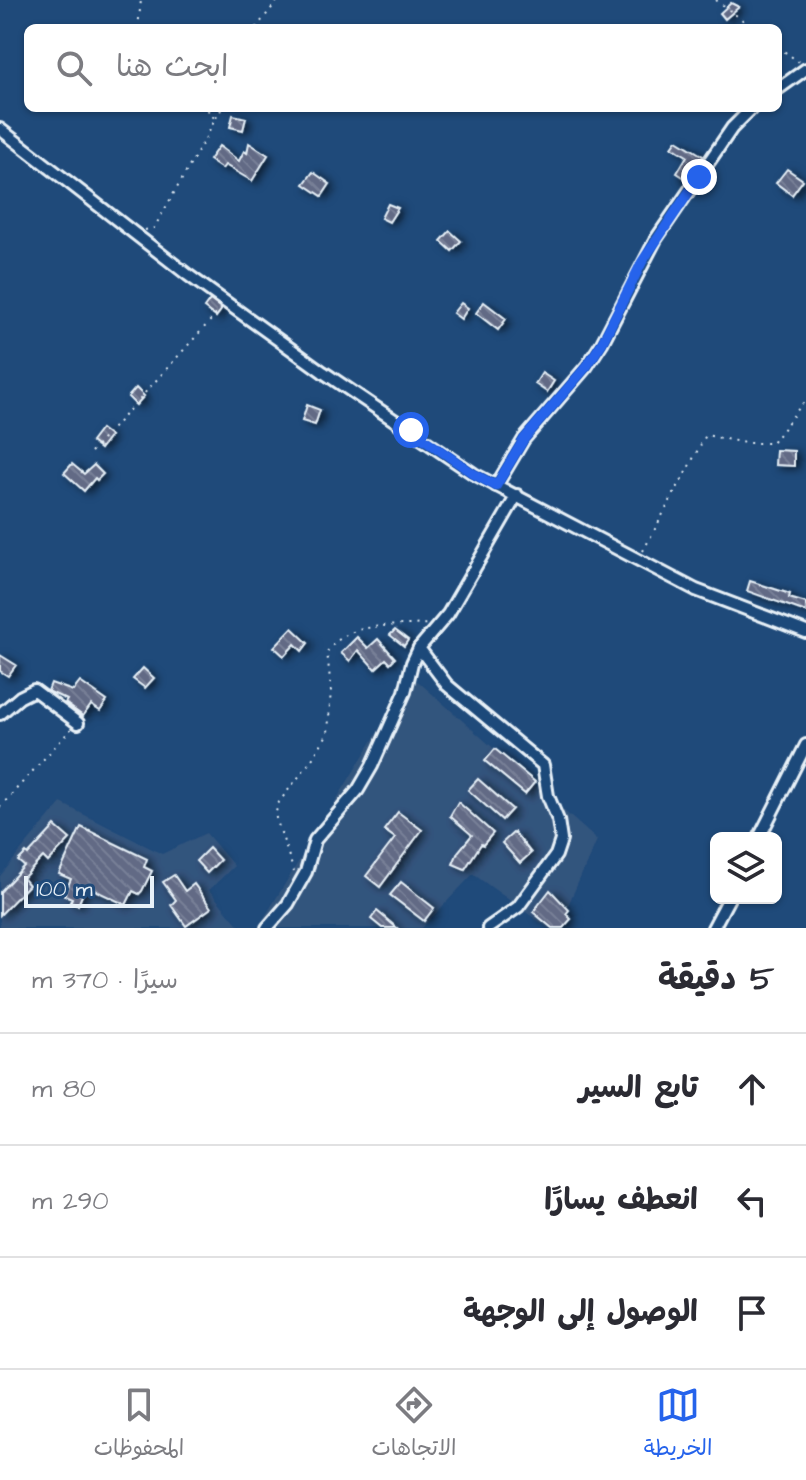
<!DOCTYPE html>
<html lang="ar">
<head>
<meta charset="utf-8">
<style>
  body { margin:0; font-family:"Architects Daughter","Playpen Sans Arabic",sans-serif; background:#f2f2f3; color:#2b2b33; direction:rtl }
  .controls { position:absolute; right:24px; bottom:24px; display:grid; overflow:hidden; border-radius:12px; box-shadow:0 2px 6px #0004 }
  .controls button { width:72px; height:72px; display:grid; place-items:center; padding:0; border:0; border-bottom:2px solid #e1e1e2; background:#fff; color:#2b2b33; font:40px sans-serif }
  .scale { position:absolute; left:24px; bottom:20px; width:130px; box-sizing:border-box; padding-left:8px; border:4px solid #e8f1f8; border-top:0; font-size:22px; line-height:28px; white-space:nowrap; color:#e8f1f8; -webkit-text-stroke:6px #1f4a7a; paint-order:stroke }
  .stop { position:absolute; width:24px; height:24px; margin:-18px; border:6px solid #2563eb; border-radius:50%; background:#fff }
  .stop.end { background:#2563eb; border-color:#fff; box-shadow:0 2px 8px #0008 }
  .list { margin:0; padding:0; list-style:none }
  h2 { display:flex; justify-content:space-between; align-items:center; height:104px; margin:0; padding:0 32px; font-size:34px }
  h2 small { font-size:26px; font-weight:400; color:#7c7c81 }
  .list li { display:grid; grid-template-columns:52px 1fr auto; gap:24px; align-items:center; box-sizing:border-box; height:112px; padding:0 32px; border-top:2px solid #e1e1e2 }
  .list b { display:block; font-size:30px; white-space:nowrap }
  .list em { font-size:26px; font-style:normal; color:#7c7c81 }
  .icon { flex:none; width:44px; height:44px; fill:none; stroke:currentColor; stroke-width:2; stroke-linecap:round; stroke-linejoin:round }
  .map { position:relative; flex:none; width:806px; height:928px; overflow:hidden; direction:ltr }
  .search { position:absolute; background:#fff; box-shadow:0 2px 6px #0004; left:24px; right:24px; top:24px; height:88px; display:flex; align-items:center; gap:20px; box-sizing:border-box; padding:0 28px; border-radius:12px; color:#7c7c81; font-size:30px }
  .sheet { height:440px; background:#fff }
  nav { display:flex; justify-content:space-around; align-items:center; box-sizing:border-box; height:112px; border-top:2px solid #e1e1e2; background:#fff; font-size:22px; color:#7c7c81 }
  nav a { display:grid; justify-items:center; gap:4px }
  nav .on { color:#2563eb }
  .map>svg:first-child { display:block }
  .built { fill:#33547d }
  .building { fill:url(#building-back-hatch); stroke:#e8f1f8; stroke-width:2; filter:url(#shadow) }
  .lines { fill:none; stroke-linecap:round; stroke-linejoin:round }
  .minor-casing { stroke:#e8f1f8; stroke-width:16 }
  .path { stroke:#e8f1f8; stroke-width:2; stroke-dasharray:2 6; stroke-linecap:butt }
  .minor { stroke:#1f4a7a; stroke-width:10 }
  .route { stroke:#2563eb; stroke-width:10 }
</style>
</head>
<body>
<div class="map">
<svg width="806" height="928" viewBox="0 0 806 928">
  <defs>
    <pattern id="building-back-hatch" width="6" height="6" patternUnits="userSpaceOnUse" patternTransform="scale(2)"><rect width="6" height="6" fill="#626a85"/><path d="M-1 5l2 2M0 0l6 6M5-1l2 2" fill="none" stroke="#788097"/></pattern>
    <filter id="shadow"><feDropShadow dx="4.5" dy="2.5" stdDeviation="4" flood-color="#0009"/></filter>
  </defs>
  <rect width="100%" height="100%" fill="#1f4a7a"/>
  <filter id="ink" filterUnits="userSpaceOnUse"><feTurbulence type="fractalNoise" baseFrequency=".0125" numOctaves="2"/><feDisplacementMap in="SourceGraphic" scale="16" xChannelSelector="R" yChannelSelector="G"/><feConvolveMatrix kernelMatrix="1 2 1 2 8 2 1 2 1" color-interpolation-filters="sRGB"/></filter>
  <g filter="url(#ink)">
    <g class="built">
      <polygon points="412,676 597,840 558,928 548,928 473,874 422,928 258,928"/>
      <polygon points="61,803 162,854 206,833 234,866 209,890 241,928 0,928 0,876"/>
    </g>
    <g class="building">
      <polygon points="731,3 739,7 725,19 720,13"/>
      <polygon points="233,115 246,118 243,130 230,127"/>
      <polygon points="677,140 703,156 691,174 688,173 685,178 677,173 687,156 672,147"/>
      <polygon points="249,143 268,155 252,181 225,165 222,169 209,160 219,146 239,161 244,151 247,153"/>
      <polygon points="787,169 803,180 792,195 776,183"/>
      <polygon points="313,172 330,184 322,196 304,184"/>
      <polygon points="388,204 398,208 389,222 381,218"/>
      <polygon points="450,231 461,241 452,251 441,241"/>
      <polygon points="210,300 222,309 216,317 204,308"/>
      <polygon points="484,302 506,319 498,330 476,313"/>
      <polygon points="461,303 468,308 461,319 453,313"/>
      <polygon points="542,373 554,381 547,392 535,384"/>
      <polygon points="136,388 144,396 136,405 128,397"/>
      <polygon points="307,405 320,410 315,425 302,421"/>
      <polygon points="101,429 110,436 100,449 91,442"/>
      <polygon points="776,450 794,451 794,466 775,465"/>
      <polygon points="72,464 84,474 94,465 103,474 97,480 95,478 84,491 64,473"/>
      <polygon points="750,581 790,594 789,598 806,603 806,612 747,591"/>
      <polygon points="292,628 308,643 302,651 295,644 284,656 274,647"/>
      <polygon points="395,630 408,640 404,646 390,635"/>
      <polygon points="357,637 368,648 378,639 395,658 390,663 386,659 375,669 358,650 350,661 341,653"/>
      <polygon points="0,655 16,665 8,676 0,671"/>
      <polygon points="143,668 154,678 145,688 133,679"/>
      <polygon points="80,682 107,701 100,711 91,705 83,716 65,703 67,700 48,691 51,683 73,691"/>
      <polygon points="495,749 535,782 525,794 485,761"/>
      <polygon points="478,779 512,809 502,820 468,790"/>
      <polygon points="458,802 493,833 483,845 481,844 465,869 453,864 458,852 472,835 450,816"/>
      <polygon points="398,812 422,830 380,887 366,876 395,838 384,830"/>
      <polygon points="55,826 70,839 48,862 43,857 23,878 29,885 0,915 0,892 24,866 18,861 26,853 28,855"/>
      <polygon points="81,827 147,859 144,867 152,871 142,891 139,894 133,891 126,905 86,886 78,905 70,902 72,898 64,895 71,879 59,874"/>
      <polygon points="514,832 531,853 520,863 502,843"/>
      <polygon points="209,848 220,860 207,873 196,861"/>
      <polygon points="174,875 185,891 194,884 211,908 186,926 171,905 176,900 163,882"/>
      <polygon points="401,882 434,908 424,921 390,895"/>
      <polygon points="550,890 569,910 566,914 571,919 563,928 552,928 533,912"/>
      <polygon points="377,911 397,928 382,928 371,919"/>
    </g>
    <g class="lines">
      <defs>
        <g id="minor">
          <polyline points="778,89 806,69"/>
          <polyline points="0,129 188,275 323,372 474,474 696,590 806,632"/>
          <polyline points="496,486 524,439 587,366 602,343 656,239 732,128 752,108"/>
          <polyline points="0,714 20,697 34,690 78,723"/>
          <polyline points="759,838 806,745"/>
          <polyline points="267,928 288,904 306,872 315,840 358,790 372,766 405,692 412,663 419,648"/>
          <polyline points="488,928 518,907 556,855 561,840 558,820 548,796 543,765 447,685 419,648 448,614 517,495"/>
          <polyline points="713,928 729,898"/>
        </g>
      </defs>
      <use href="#minor" class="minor-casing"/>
      <g class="path">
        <polyline points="716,0 753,28"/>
        <polyline points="138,28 141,0"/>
        <polyline points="256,28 278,0"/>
        <polyline points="778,47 799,62"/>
        <polyline points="216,118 222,108"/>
        <polyline points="145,230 154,228 209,132 215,119 206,108"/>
        <polyline points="91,452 221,309"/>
        <polyline points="643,551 706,435 745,443 772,443 806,399"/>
        <polyline points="0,807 72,728"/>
        <path d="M294,872L275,815L279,802L311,761L328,733L331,689L327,652C349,620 393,627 427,624"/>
      </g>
      <use href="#minor" class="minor"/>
    </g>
  </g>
  <g class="lines" filter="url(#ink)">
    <polyline class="route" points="411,430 474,474 496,486 524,439 587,366 602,343 642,262 699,177"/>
  </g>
</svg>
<div class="controls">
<button><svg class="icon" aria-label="layers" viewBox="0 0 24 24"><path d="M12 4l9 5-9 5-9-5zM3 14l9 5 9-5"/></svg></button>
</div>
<div class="scale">100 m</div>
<div class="stop" style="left:411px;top:430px"></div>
<div class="stop end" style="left:699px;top:177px"></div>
<div class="search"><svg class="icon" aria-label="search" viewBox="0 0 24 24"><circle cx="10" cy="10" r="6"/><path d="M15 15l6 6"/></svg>ابحث هنا</div>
</div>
<section class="sheet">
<h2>5 دقيقة<small>سيرًا · 370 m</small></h2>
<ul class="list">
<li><svg class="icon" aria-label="ahead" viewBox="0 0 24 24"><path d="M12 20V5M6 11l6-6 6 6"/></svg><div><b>تابع السير</b></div><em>80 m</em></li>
<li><svg class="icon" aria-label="left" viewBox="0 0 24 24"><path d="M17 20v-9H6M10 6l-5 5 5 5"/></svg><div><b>انعطف يسارًا</b></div><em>290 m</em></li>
<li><svg class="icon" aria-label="arrive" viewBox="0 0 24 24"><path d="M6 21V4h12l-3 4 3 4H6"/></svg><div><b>الوصول إلى الوجهة</b></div></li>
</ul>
</section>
<nav>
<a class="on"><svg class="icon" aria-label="map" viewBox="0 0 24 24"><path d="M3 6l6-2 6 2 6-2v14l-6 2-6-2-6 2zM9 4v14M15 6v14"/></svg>الخريطة</a>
<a><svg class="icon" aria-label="directions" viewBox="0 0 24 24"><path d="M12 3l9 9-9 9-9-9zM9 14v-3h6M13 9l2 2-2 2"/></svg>الاتجاهات</a>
<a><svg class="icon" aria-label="saved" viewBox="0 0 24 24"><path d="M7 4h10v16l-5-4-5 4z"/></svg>المحفوظات</a>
</nav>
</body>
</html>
